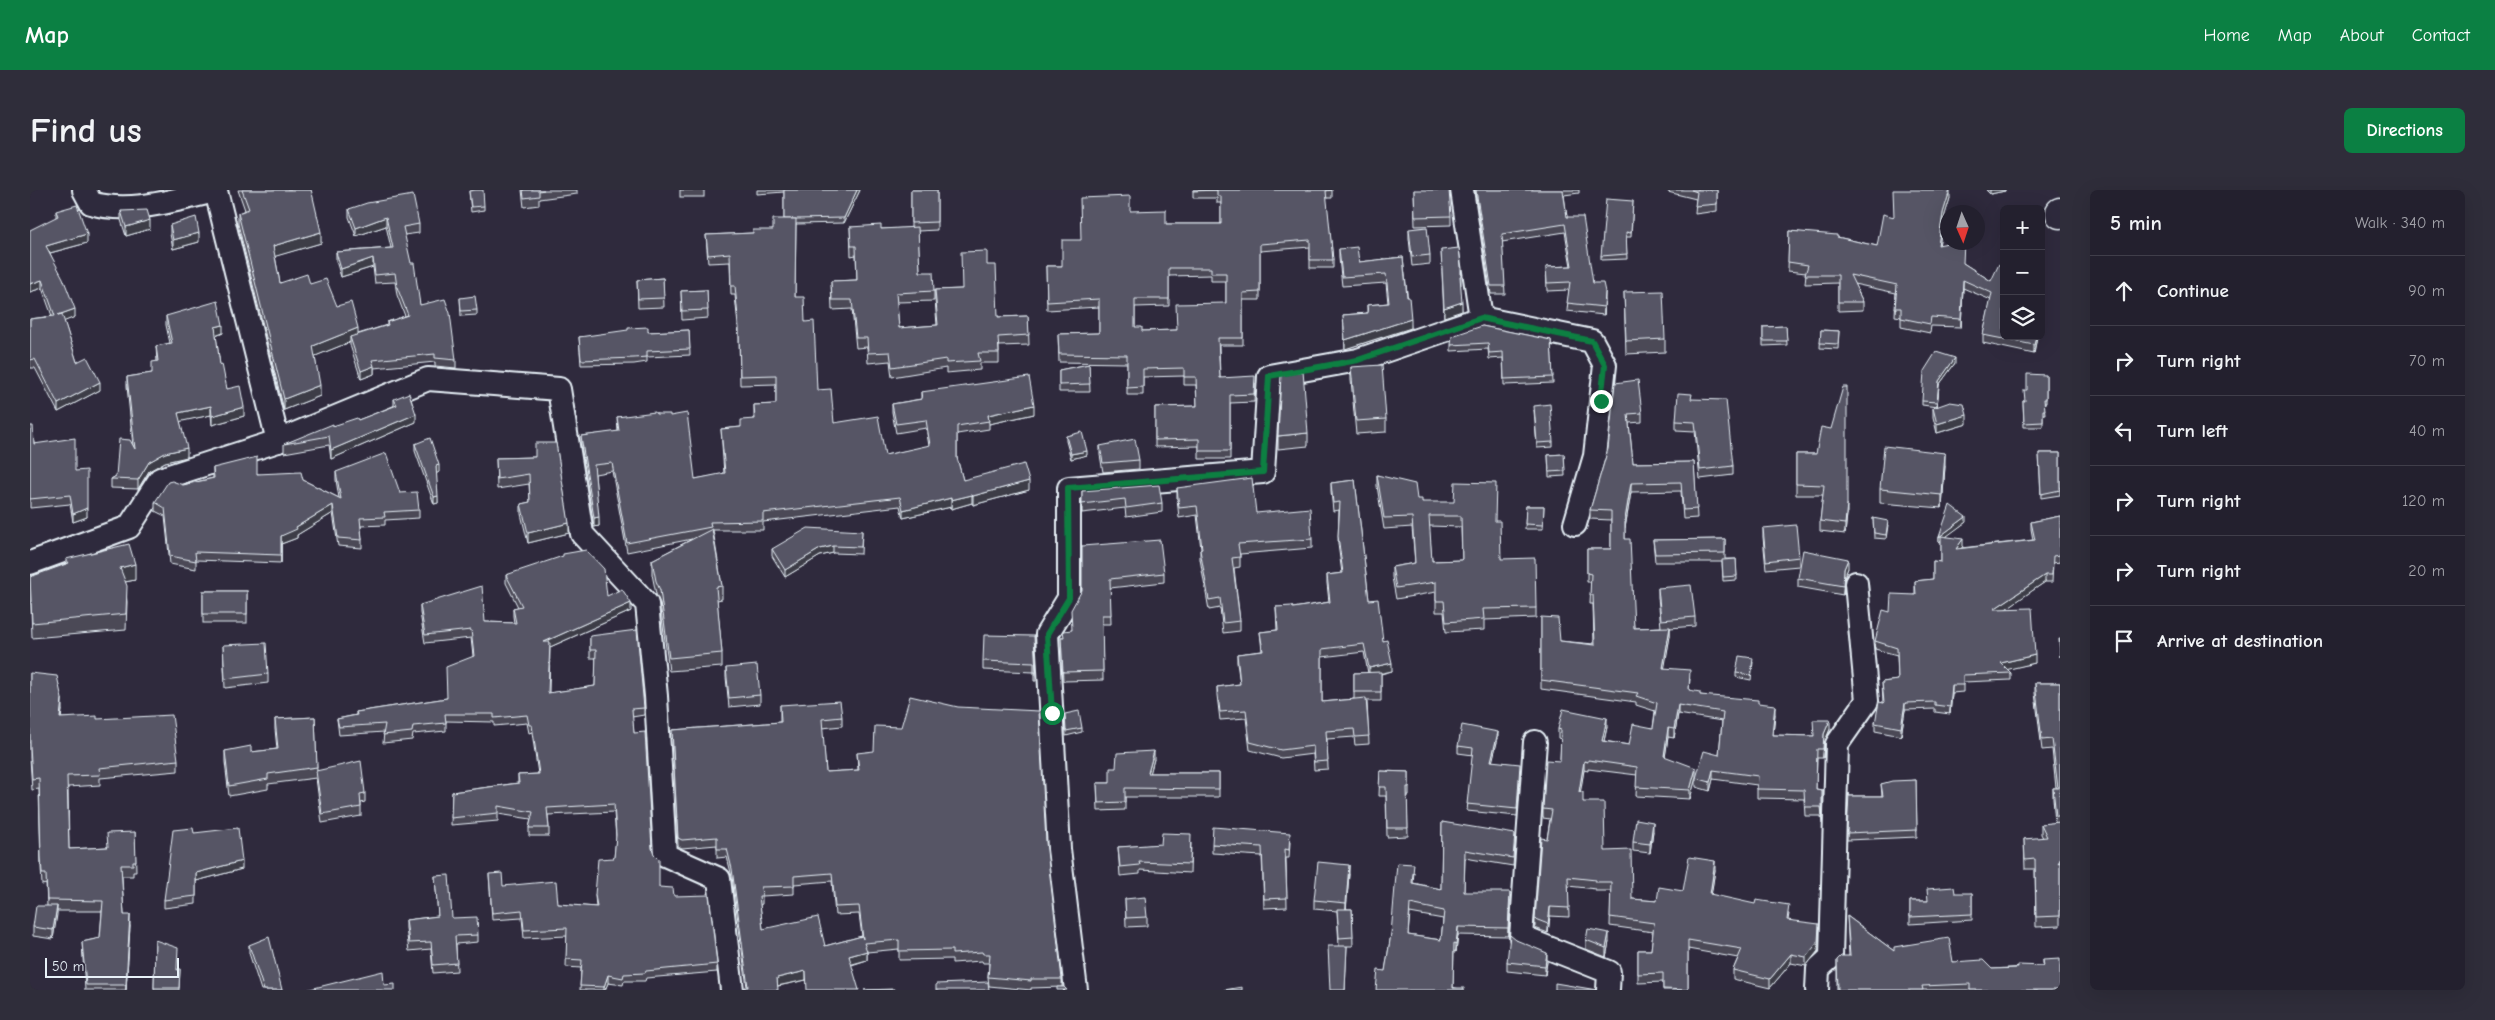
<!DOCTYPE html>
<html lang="en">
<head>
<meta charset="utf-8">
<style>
  body { margin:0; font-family:"Comic Neue",sans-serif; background:#2f2d3a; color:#f1f3f6 }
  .controls { position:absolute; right:15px; top:15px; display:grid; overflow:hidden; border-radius:8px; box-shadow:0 5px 20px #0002 }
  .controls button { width:45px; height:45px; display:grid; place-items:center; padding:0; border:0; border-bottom:1px solid #403e4a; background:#23202e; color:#f1f3f6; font:25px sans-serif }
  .compass { position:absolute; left:1910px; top:15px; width:45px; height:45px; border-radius:50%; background:#23202e; box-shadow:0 5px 20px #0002; rotate:177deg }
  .scale { position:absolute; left:15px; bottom:12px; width:134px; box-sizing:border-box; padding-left:5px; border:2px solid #e8f1f8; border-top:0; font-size:14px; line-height:18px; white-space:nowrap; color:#e8f1f8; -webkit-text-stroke:4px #2f2a3d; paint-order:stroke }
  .stop { position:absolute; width:15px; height:15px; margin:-11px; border:4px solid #0b8043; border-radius:50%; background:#fff }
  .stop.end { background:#0b8043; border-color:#fff; box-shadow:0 1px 5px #0008 }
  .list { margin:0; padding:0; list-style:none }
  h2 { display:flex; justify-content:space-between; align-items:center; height:65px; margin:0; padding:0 20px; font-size:21px }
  h2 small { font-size:16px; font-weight:400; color:#a3a3aa }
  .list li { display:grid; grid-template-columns:32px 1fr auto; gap:15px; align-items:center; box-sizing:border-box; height:70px; padding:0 20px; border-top:1px solid #403e4a }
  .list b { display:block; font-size:19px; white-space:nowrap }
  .list em { font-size:16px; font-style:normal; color:#a3a3aa }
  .icon { flex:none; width:28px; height:28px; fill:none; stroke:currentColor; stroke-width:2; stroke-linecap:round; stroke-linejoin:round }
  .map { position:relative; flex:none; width:2030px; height:800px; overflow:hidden; border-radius:8px }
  header { display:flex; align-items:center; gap:30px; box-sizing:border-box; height:70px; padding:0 25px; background:#0b8043; color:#fff }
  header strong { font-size:24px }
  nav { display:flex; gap:28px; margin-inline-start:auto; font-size:18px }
  .intro { display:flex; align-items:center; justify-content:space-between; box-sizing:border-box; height:120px; padding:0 30px }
  h1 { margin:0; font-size:35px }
  .button { padding:12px 22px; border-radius:8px; background:#0b8043; color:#fff; font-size:18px; font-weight:700 }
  main { display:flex; gap:30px; padding:0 30px }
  aside { flex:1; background:#23202e; border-radius:8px; box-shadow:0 5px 20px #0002 }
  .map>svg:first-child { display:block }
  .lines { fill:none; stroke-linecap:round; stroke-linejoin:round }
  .minor-casing { stroke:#e8f1f8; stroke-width:26 }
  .major-casing { stroke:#e8f1f8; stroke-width:31 }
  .minor { stroke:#2f2a3d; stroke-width:22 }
  .major { stroke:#2f2a3d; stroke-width:28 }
  .wall { fill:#4b4957; stroke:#e8f1f8; fill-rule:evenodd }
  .shaded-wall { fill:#3d3c47; stroke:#e8f1f8 }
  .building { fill:#575565; stroke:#e8f1f8; fill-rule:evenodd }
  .route { stroke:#0b8043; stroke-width:6 }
</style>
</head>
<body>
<header>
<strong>Map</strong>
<nav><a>Home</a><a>Map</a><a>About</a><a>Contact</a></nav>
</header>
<div class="intro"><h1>Find us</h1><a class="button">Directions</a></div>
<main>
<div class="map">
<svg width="2030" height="800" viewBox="0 0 2030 800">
  <rect width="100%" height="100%" fill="#2f2a3d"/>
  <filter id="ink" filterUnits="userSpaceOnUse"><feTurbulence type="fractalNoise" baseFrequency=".02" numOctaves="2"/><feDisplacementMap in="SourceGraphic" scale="10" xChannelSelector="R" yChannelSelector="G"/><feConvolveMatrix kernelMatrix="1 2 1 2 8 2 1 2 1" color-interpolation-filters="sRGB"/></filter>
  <g filter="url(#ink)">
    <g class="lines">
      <defs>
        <g id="minor">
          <path d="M54,0L61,13C101,25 147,9 186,1L248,251L398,189L529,199L552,344L617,414L626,506L635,665L689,689L702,800"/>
          <polyline points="1432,0 1451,128 1562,151 1575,175 1565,266 1545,334"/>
          <polyline points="0,373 99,337 130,289 248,251"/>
          <polyline points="1505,552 1491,747 1579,782 1578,800"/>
          <polyline points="1046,800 1029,659 1017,444 1039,408 1039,298 1233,282 1239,186 1328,170 1451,128"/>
          <polyline points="1787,800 1788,779 1801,767 1807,554 1837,511 1826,393"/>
        </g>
        <polyline id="major" points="2030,22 2030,24"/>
      </defs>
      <use href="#minor" class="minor-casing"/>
      <use href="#major" class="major-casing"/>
      <use href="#minor" class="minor"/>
      <use href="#major" class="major"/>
    </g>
    <g class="wall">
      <polygon points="208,0 281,0 291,53 245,66 250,93 280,94 307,116 328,144 357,135 357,132 375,126 367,105 365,92 345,93 343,77 311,87 306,71 306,62 361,58 356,36 326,46 319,27 319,19 389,34 389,43 374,45 390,115 426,170 426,178 405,176 405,172 344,178 344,184 331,189 320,155 320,152 285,166 290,206 254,220 208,34 208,23 215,20"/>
      <polygon points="492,0 547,0 547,4 509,9 509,15 494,17"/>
      <rect x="650" y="0" width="24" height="7"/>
      <polygon points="727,0 830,0 814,33 766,34 765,107 775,132 787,200 804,233 855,265 899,256 896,238 866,243 862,222 862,214 891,209 891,202 1004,224 959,234 959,239 927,244 927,268 933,290 999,300 943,315 942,313 921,319 921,317 873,328 870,316 733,332 733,340 683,340 692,396 692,409 687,410 692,463 692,477 639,481 630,413 626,404 622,384 622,370 662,349 597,362 582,281 565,284 569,336 564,337 551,255 551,246 588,242 587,227 626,224 640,226 665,289 694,284 691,239 711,237 724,229 724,215 746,214 746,194 710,195 709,146 705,105 701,105 700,72 678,73 676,45 723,43 743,40 754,29 754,2 727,4"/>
      <polygon points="881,0 907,0 907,40 888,41 890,82 904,101 904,111 867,112 869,138 907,135 905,109 905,100 932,99 957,75 968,127 998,126 999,155 969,156 969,173 950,173 950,180 916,183 916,178 862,187 860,171 838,173 837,157 826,158 822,119 802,120 801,91 827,90 826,65 821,66 820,37 851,39 881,38"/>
      <path d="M1163,0H1302V8H1296L1303,70V78H1280V57L1230,61V110H1213V155H1189L1190,188L1225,193L1224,212L1200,213V269H1169V256L1125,257V217L1167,216L1166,195H1154V186L1113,187V205H1097V173L1029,172L1028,144L1069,143V117L1017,120L1016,76H1032L1051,50L1100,21L1136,34H1191V13H1187V8H1163ZM1181,85V91H1196V113L1147,140L1112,141L1105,137V117L1139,116V86Z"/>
      <polygon points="1384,0 1421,26 1421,35 1385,36"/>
      <polygon points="1445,0 1549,0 1549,3 1534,5 1537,27 1563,93 1575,110 1574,125 1537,121 1539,100 1517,101 1516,77 1541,76 1535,42 1472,52 1475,104 1461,104"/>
      <polygon points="1638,0 1687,0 1687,21 1665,24 1666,9 1638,2"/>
      <polygon points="1956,0 1975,0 1975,1 1960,4"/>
      <polygon points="439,1 454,16 454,20 441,22"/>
      <polygon points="1920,8 1913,31 1909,55 1933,73 1961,91 1974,146 2007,146 2004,164 1953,153 1953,145 1961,110 1933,98 1931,137 1901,136 1900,143 1871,137 1871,127 1865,126 1866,103 1824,94 1833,112 1833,120 1808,121 1808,93 1775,94 1776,83 1758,81 1759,41 1807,47 1847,56 1863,27"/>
      <polygon points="1603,11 1601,47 1596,47 1597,69 1571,70 1571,66"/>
      <polygon points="26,21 57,53 20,63 45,127 34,131 47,172 70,200 28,222 5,178 0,178 0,129 22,126 12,98 0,102 26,27"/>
      <polygon points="91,21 120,39 96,46 91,30"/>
      <polygon points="140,35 169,52 143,59 140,44"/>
      <polygon points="1379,39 1400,65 1400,74 1382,76 1379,48"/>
      <polygon points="1309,59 1329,72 1373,67 1381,138 1315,159 1313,125 1337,123 1337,115 1358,113 1356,93 1312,96 1309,68"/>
      <polygon points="1411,60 1431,76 1431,95 1430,95 1432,121 1414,127"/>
      <polygon points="633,88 634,117 608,118 607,90"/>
      <polygon points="677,100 678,128 652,130 651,101"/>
      <polygon points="1594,102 1635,149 1635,162 1596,164"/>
      <polygon points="430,108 447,120 447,125 431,126"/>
      <polygon points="136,126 193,143 186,146 190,175 197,199 214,226 182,235 181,225 150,231 157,267 135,272 119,281 108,299 81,298 81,289 86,286 103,256 97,196 97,187 122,183 127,172 126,156 140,153 136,135"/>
      <polygon points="1452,136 1521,150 1523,193 1474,195 1473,168 1459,169 1458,159 1421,161 1421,155"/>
      <polygon points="1756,136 1757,155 1733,156 1733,137"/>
      <polygon points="659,140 660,165 617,167 617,172 604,174 551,175 549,147 618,142"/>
      <polygon points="1791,140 1809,141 1808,159 1790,158"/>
      <polygon points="1925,173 1909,195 1907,217 1937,234 1907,243 1903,227 1903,218 1907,217 1892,215 1892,211"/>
      <polygon points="1059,174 1060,202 1029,202 1029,180"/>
      <polygon points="1321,177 1356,229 1356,242 1326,244 1321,190"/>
      <polygon points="2016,185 2016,213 2014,213 2015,224 2013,224 2013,237 1994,237 1993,211 1995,211 1997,200"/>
      <polygon points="1585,193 1612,223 1612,232 1599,233 1603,273 1664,272 1667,328 1653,329 1651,301 1601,302 1595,338 1595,349 1604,438 1631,437 1628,407 1628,398 1665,427 1665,436 1640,438 1640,446 1634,478 1660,489 1659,500 1670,505 1728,513 1745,524 1743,545 1783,546 1800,539 1794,553 1793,568 1787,568 1786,599 1792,600 1792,634 1791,626 1775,626 1774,609 1727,608 1727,595 1683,589 1680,601 1666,597 1666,588 1689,565 1692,531 1648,524 1644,548 1638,547 1635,567 1666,587 1660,609 1606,606 1607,585 1558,579 1558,581 1554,580 1550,602 1553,612 1575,661 1602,709 1627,711 1653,701 1685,680 1681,705 1759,724 1758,730 1788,761 1776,776 1761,773 1740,798 1703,789 1703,780 1708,768 1658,759 1658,800 1633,800 1633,792 1608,793 1608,760 1621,760 1623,742 1580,736 1581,701 1566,701 1566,699 1538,696 1539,727 1520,726 1518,743 1505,738 1505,729 1520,629 1513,628 1513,619 1530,571 1531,549 1528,548 1528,539 1577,537 1574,551 1599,555 1623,538 1625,521 1606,515 1606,512 1511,499 1511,427 1530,451 1564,454 1563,414 1560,414 1561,392 1557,392 1557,359 1581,359 1581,330 1560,329 1560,320 1578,259"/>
      <polygon points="364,209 386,232 301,269 299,255 254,263 254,254 303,236 328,230 364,217"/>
      <polygon points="1662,209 1703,276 1703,285 1670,289 1665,241 1646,240 1646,231"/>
      <polygon points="1504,220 1523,252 1523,257 1507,258"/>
      <polygon points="0,236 4,254 45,281 57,327 43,332 40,314 0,318"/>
      <polygon points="1278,243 1278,256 1248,259 1248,246"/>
      <polygon points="1036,246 1057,265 1041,269 1036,251"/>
      <polygon points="385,254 409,282 406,283 408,313 404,314 385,261"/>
      <polygon points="1070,256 1109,270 1109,279 1073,282 1070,265"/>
      <polygon points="2009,263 2030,263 2030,305 2011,308"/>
      <polygon points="1534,264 1535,286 1519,287 1518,265"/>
      <polygon points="1766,264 1786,264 1817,324 1815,344 1790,341 1790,331 1793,305 1766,305"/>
      <polygon points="505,267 539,343 498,353 491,324 491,314 500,312 499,294 467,299 466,268"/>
      <polygon points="1915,276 1912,318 1850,313 1850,299"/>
      <polygon points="183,278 273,290 309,308 306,290 306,282 370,303 389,320 389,328 355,330 355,335 331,336 332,350 332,358 308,356 303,323 267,345 267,348 251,354 251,373 166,370 166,379 140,374 135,326 125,321 125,312 153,295 183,288"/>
      <path d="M1347,285L1392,312L1465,331L1471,369L1506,418V428L1454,430V440L1416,442L1414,422H1406V402L1366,409L1362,387V377L1385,373L1382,337L1354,339L1347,296ZM1399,336L1431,337L1432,370L1402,371Z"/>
      <path d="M1325,290L1339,410L1353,451L1362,481L1351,484V511H1337L1339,554L1325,555L1324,547L1297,549L1298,579L1284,580L1283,564L1251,568L1220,560L1216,528L1190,530L1187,505V497L1210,494L1207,472V464L1232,461L1230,442L1247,440L1246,417L1263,418L1299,412L1297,393V385L1312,383L1308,354L1309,320L1303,321L1301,301V293ZM1334,462L1338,483H1324V509L1292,512V467Z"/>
      <polygon points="1147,298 1226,323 1282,349 1282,358 1210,364 1210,377 1204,378 1210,431 1210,441 1193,443 1190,418 1179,420 1170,369 1170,360 1171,359 1167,325 1149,328 1147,308"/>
      <polygon points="1052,301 1132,313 1132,322 1096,327 1095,318 1052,323"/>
      <polygon points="1496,316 1514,316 1513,339 1495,339"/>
      <polygon points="2030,326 2030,372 2023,373 2022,392 2015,392 1975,419 2005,473 1977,479 1981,483 1981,490 1933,492 1933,502 1922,503 1920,524 1905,522 1905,519 1875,520 1871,546 1845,541 1845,533 1853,513 1852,492 1868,490 1867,465 1845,459 1845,451 1860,422 1885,405 1885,391 1903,389 1903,371 1911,372 1911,350 1909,352 1909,347 1936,332 1916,346 1933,356 1931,358 2003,350 2001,339 2001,332"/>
      <polygon points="1843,328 1858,335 1856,349 1844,348"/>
      <polygon points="1733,338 1769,367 1769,376 1736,379 1733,347"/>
      <polygon points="832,341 831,364 803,363 790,366 755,387 742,366 742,359"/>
      <polygon points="1695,349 1695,369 1706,369 1707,390 1693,391 1692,372 1625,372 1623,350"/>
      <polygon points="1052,356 1134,383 1134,392 1080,398 1081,434 1072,434 1073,490 1033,491 1031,447 1034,447 1042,440 1052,400"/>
      <polygon points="36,369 105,390 95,392 97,412 96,440 2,448 0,387 36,374"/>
      <polygon points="1818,378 1814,388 1813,405 1768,397 1768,388"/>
      <polygon points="476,385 577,406 601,421 520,457 519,503 565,496 566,468 560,468 560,446 614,518 614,525 602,527 604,543 622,658 629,697 644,706 687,774 687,782 616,788 615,791 594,791 593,795 578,793 575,800 550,800 551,778 536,777 537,746 494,748 492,728 462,730 459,684 473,696 528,714 566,717 565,705 584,668 586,648 584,622 518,625 519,638 519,646 499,646 499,638 501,629 468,624 468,631 421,635 422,602 488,593 488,585 508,584 502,542 499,543 497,533 464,536 464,532 416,531 416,541 383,544 382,550 353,553 354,542 309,545 307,529 326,525 326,522 417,508 443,466 441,448 395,453 390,423 390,415 455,432 484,433 483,426 483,418 488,417 476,393"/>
      <rect x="173" y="401" width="44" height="32"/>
      <polygon points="1004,446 1006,491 1004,491 1004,482 953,480 953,471"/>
      <polygon points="193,455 238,484 238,493 195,498"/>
      <polygon points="1723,472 1721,490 1706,487 1706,483"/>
      <polygon points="696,478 730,505 730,514 699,517 696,487"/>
      <polygon points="0,483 32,520 31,528 67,529 148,570 148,581 70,588 70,595 38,597 39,659 77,657 105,642 106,682 103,682 103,686 92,686 94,725 100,736 96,800 55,800 52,752 70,748 72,721 27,721 23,749 3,746 3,737 17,716 16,694 12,695 11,677 9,599 2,600 0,568"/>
      <polygon points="2005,493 2030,493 2030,736 2006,737 2005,679 1995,679 1994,649 2013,648 2011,644 2011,634 2025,633 2023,608 2023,598 2026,598 2022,559 2012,560 2005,503"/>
      <path d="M750,515L812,527V536L792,538L796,582L828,580L827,563L1016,652L1032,789V797L1001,798V800L959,796L958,787L959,773H953L952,771L922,773V769L869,770V759L837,762V770L776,790L748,796L717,797L702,687L697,667L687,668V655L652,658L648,656L642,540L750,532ZM802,691L805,725L829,724L832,746L795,756L733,739L730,715L732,714V706L764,704V694Z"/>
      <polygon points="1035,524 1052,538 1052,542 1036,546"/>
      <polygon points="285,527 287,581 335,603 335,612 331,613 331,626 292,633 286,588 238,594 238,599 199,606 195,572 195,561 221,562 247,559 245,539 245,529"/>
      <polygon points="1468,548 1462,571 1490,580 1487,626 1437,621 1443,565 1428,563 1428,556"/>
      <polygon points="1124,569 1120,583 1189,583 1189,607 1095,607 1095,620 1068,621 1067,593 1080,593 1086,578"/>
      <polygon points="1350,581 1379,582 1379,606 1377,606 1378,646 1357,647 1356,606 1349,606"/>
      <polygon points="1886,590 1887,647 1817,650 1819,603 1819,606 1852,606 1851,594"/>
      <path d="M1412,632L1485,653L1483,676L1435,668L1434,702L1480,710L1478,746L1428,745L1426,762L1424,761L1423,798L1434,800L1355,781L1361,744L1384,682L1383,693L1411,699ZM1380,723L1413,729L1411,750L1378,745Z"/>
      <polygon points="1623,641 1620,663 1603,661 1603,652"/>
      <polygon points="164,643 212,679 166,691 166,714 134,718 134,710"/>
      <polygon points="1260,652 1259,668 1256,668 1257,717 1234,718 1232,666 1182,663 1182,654"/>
      <polygon points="1161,653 1160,683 1110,680 1110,684 1090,686 1088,657"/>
      <polygon points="1319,684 1316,719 1322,719 1323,756 1317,756 1315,800 1309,756 1307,721 1284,719 1284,710"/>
      <polygon points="405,686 422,728 448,745 448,752 426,754 427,781 403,783 401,759 379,761 376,738 376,730 408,726"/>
      <polygon points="1942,703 1942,730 1880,734 1880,711 1897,711"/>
      <polygon points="1095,709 1117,727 1117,736 1096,737"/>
      <polygon points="1817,726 1864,761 1962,779 2013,776 2013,770 2030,800 1807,800 1807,770 1819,766"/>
      <polygon points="125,750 148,780 150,779 149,800 124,800"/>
      <polygon points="1486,750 1517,772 1515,785 1477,781 1477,772"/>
      <polygon points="1556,750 1579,752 1576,767 1556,759"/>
      <polygon points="219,755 252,800 231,800 219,763"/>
    </g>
    <g class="shaded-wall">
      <polygon points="827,0 830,0 814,33 814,28"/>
      <polygon points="1920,0 1920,8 1913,31 1908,63 1908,55 1913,23"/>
      <polygon points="1960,0 1975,0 1975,1 1960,4"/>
      <polygon points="356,27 356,36 326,46 326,38"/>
      <polygon points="120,30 120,39 96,46 96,37"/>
      <polygon points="291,42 291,53 243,67 243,56"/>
      <polygon points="169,43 169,52 143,59 143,50"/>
      <polygon points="57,44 57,53 16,64 16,56"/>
      <polygon points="343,68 343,77 311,87 311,79"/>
      <polygon points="12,90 12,98 0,102 0,94"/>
      <polygon points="1933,90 1933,98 1931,137 1931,129"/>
      <polygon points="1575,102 1575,110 1574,125 1574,117"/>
      <polygon points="1432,112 1432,121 1414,127 1414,118"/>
      <polygon points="45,119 45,127 28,134 28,125"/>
      <polygon points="1381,129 1381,138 1315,159 1315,150"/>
      <polygon points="193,135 193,143 185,146 185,137"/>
      <polygon points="328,138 328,149 320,147 320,152 283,167 283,156"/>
      <polygon points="2006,146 2007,146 2004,164 2004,155"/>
      <polygon points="1925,168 1925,173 1909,195 1907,217 1909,191"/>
      <polygon points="344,176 344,184 331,189 331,181"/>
      <polygon points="70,192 70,200 28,222 28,214"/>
      <polygon points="290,195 290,206 254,220 254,209"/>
      <polygon points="1004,215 1004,224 959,234 958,225"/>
      <polygon points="181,216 181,225 148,232 148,223"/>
      <polygon points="214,217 214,226 182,235 182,226"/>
      <polygon points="386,224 386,232 301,269 301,260"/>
      <polygon points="1937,225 1937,234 1907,243 1907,234"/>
      <polygon points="157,258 157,267 135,272 119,281 108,299 108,290 119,272 135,263"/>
      <polygon points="1057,261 1057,265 1041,269 1041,264"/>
      <polygon points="1915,263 1915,276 1912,318 1912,305"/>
      <polygon points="409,275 409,282 406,284 406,276"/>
      <polygon points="999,291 999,300 943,315 943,306"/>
      <polygon points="1601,293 1601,302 1595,338 1595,329"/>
      <polygon points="942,305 942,313 921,319 921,310"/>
      <polygon points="408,306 408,313 404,314 404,307"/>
      <polygon points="921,308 921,317 873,328 873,320"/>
      <polygon points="1817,314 1817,324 1815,344 1815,334"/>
      <polygon points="303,315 303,323 267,345 267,348 251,354 251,373 251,346"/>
      <polygon points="57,318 57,327 43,332 43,324"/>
      <polygon points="569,327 569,336 564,337 564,328"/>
      <polygon points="1936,327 1936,332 1909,352 1909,347"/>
      <polygon points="539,333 539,343 498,353 498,343"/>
      <polygon points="1933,349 1933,356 1926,366 1926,359"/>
      <polygon points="803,356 803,363 790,366 755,387 755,380 790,359"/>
      <polygon points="1818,369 1818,378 1814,388 1813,405 1814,379"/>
      <polygon points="105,374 105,390 90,393 90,378"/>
      <polygon points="2015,385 2015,392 1964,427 1964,419"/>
      <polygon points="601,413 601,421 520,457 514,452"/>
      <polygon points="1640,437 1640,446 1633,487 1633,478"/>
      <polygon points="2005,465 2005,473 1971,481 1971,473"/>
      <polygon points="1362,473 1362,481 1339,486 1339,478"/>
      <polygon points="1922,495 1922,503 1920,524 1920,517"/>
      <polygon points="32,509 32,520 30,539 30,528"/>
      <polygon points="1875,513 1875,520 1871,546 1871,538"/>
      <polygon points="1648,515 1648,524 1644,548 1644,539"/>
      <polygon points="1745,515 1745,524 1742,554 1742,545"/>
      <polygon points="1577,528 1577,537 1572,560 1572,551"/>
      <polygon points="1800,530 1800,539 1794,553 1793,568 1794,544"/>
      <polygon points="1638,538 1638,547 1634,575 1634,566"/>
      <polygon points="1468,542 1468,548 1461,577 1461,571"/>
      <polygon points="1124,561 1124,569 1118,592 1118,583"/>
      <polygon points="1554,571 1554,580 1549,611 1549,602"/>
      <polygon points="1666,578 1666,587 1660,609 1660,600"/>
      <polygon points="1683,580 1683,589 1680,601 1680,592"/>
      <polygon points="1623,632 1623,641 1620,663 1620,654"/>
      <polygon points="212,671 212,679 166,691 166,683"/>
      <polygon points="1685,671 1685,680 1680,713 1680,704"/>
      <polygon points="1319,675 1319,684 1316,722 1316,713"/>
      <polygon points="1480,702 1480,710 1478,746 1478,738"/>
      <polygon points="27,716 27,725 23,749 23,740"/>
      <polygon points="1520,717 1520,726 1518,743 1518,734"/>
      <polygon points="100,725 100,736 96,800 96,795"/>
      <polygon points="1789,734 1788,761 1776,776 1776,767"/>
      <polygon points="1428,737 1428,745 1426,762 1426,754"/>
      <polygon points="1579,743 1579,752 1576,767 1576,758"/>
      <polygon points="837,761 837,770 819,775 819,766"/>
      <polygon points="1517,763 1517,772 1515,785 1515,776"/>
      <polygon points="1761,764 1761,773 1740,798 1740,789"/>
      <polygon points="776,781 776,790 747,796 747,788"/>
      <polygon points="578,785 578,793 575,800 574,800 574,797"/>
    </g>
    <g class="building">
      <polygon points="212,0 281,0 282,3 291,42 243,56 250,93 277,84 280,94 296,89 307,116 321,112 328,138 283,156 290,195 254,209 208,23 219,19"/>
      <polygon points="446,0 453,0 454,16 441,17 439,1"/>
      <polygon points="493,0 514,0 509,1 509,6 494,8"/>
      <polygon points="754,0 827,0 814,28 766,29 754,29"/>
      <polygon points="881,0 907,0 907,32 881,33"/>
      <path d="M1163,0H1302L1296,1L1303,70H1280V50L1230,54V102L1213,103V148H1188L1190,188L1225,186L1224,204L1200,205V261H1169V249L1125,250V217L1167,216L1166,187H1154V178L1113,179V197L1097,198V165L1029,164L1028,144L1069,143V109L1017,112L1016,76H1032V50H1051L1050,8L1100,6V21L1136,20V34H1191V6H1187V0L1163,1ZM1139,78H1181V83H1196V113L1146,114L1147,140L1112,141V137H1105V109H1139Z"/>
      <polygon points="1384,0 1419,0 1421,26 1385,27"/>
      <polygon points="1446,0 1533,0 1537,27 1553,27 1563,93 1573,93 1575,102 1574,117 1537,113 1540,92 1517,93 1516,77 1542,76 1535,34 1472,44 1475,96 1461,96"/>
      <polygon points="1661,0 1687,0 1687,14 1665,16 1667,2"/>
      <polygon points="1863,0 1920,0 1913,23 1908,55 1923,52 1934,52 1933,73 1961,91 1969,74 1974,76 1974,146 2006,146 2004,155 1953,145 1962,103 1933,90 1931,129 1901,127 1900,134 1871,128 1871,118 1865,118 1867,95 1820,85 1833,112 1808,112 1808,85 1775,85 1778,75 1758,72 1759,41 1807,45 1807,47 1847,56 1853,24 1864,27"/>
      <polygon points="383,5 389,34 373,37 381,73 384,73 390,115 415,109 420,123 426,170 405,168 405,164 342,170 344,176 331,181 320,147 358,135 357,132 378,125 367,97 365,83 345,85 343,68 311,79 306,62 363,58 356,27 326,38 319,19 337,13"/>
      <polygon points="1576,9 1603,11 1601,43 1596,42 1597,64 1571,66"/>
      <polygon points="47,15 57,44 16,56 33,88 45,119 28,125 32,124 47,172 57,167 70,192 28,214 5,169 0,170 0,129 25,126 12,90 0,94 0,40 28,26 26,21"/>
      <polygon points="117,20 120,30 96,37 91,21"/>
      <polygon points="166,27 169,43 143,50 140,35"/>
      <polygon points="743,29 766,29 765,107 774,107 775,132 784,131 787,200 801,199 804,233 848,226 855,265 900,255 896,230 866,234 862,214 892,209 891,202 999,187 1004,215 958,225 959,231 927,236 927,268 933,290 994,274 999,291 943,306 942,305 921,310 921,308 873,320 870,307 733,323 733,331 680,332 681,337 597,353 582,273 564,275 569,327 564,328 551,246 589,241 587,227 625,222 626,224 640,224 640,226 657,223 665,289 695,283 691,239 711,237 711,230 725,229 724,215 746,214 746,185 710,186 709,138 705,96 701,96 700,63 678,65 676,45 723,43 723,40 743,40"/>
      <polygon points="851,35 851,39 888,37 890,82 903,82 904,101 866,103 869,138 908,135 905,100 932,99 931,62 957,61 957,75 966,75 968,127 998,126 999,145 968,147 969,163 948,163 950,171 916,173 916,169 862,177 860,162 838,163 837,148 826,148 822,110 802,110 801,91 827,90 826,56 821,56 820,37"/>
      <polygon points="1397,37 1400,65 1382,67 1379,39"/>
      <polygon points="1327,57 1329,72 1373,67 1377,107 1379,107 1381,129 1315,150 1313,125 1338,123 1337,115 1359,113 1356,84 1312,87 1309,59"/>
      <polygon points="1429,58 1431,76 1431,86 1430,86 1432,112 1414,118 1411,60"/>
      <polygon points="633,88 634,108 608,109 607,90"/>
      <polygon points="677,100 678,120 652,121 651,101"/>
      <polygon points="1633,101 1635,149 1596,151 1594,102"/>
      <polygon points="445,106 447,120 431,121 430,108"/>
      <polygon points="188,111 193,135 185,137 190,175 192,174 197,199 210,196 214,217 182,226 181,216 148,223 157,258 135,263 119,272 108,290 81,289 86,286 89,249 100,250 105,259 97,187 122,183 122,172 128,171 126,156 142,153 136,126"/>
      <polygon points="1452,136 1521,150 1523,187 1474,189 1473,162 1459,163 1458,153 1421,155 1422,146"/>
      <polygon points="1756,136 1757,151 1733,151 1733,137"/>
      <polygon points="618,137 618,142 659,140 660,159 617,161 617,167 604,168 551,170 549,147 598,140 598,138"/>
      <polygon points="1791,140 1809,141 1808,154 1790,153"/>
      <polygon points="1906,162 1925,168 1909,191 1907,212 1892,211 1894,181"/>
      <polygon points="1059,174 1060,194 1029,195 1029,180"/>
      <polygon points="1352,175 1356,229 1326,231 1321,177"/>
      <polygon points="1273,181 1278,243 1248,246 1251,184"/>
      <polygon points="1997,184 2016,185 2016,209 2014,209 2015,220 2013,220 2013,232 1994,233 1993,211 1995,211 1994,200 1997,200"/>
      <polygon points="1608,190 1612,223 1598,224 1603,273 1664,272 1667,319 1653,320 1651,292 1601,293 1595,329 1595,349 1600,349 1604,438 1640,437 1633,478 1660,480 1659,500 1670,502 1670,505 1728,510 1728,513 1745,515 1742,545 1784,546 1783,530 1800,530 1794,544 1793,559 1787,559 1786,599 1792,600 1792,625 1791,617 1775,617 1774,600 1727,599 1728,586 1683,580 1680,592 1666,588 1674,561 1689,565 1693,522 1648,515 1644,539 1638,538 1634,566 1666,578 1660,600 1606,597 1607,577 1558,570 1558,572 1554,571 1549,602 1553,602 1553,612 1574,612 1575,661 1601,660 1602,709 1627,711 1629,697 1653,701 1659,667 1685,671 1680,704 1725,714 1726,710 1759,715 1757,730 1789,734 1788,752 1776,767 1761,764 1740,789 1703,780 1712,759 1658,750 1658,800 1633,799 1633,783 1608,784 1608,760 1621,760 1624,733 1580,727 1581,692 1566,692 1566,690 1538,687 1539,718 1520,717 1518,734 1505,729 1511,648 1517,649 1522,620 1513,619 1516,570 1530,571 1531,540 1528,539 1533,519 1577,528 1572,551 1599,555 1603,534 1623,538 1627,513 1606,506 1608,503 1511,490 1511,427 1528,428 1530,451 1565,455 1563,405 1560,405 1561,384 1557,383 1557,359 1581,359 1581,321 1560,320 1578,259 1585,193"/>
      <polygon points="1813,197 1817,197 1817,314 1815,334 1790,331 1794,295 1766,294 1766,264 1786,264 1791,237 1801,239"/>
      <polygon points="379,203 386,224 301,260 299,246 254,254 303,234 303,236 327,228 328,230 367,215 364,209"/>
      <polygon points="1648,203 1662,204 1661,209 1696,210 1703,276 1670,280 1665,232 1646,231"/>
      <polygon points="1920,212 1934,214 1937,225 1907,234 1903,218"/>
      <polygon points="1520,214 1523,252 1507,253 1504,216"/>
      <polygon points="0,236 3,236 4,254 45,248 45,281 57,280 57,318 43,324 40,305 0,309"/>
      <polygon points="1052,242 1057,261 1041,264 1036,246"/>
      <polygon points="400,248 409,275 406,276 408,306 404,307 385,254"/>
      <polygon points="1105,249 1109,270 1073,273 1070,256"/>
      <polygon points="505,253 526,253 539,333 498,343 491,314 500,312 499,284 467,289 466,268 505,267"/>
      <polygon points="1854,256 1915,263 1912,305 1850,299"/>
      <polygon points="356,263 370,303 387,302 389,320 354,322 355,327 330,328 332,350 308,348 303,315 266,337 267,339 251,346 251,365 165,362 166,371 140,366 135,318 125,312 138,292 142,291 153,295 184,288 183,278 227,267 227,284 271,282 273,290 311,309 306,282"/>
      <polygon points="2009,263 2030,263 2030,300 2011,304"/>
      <polygon points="1534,264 1535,281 1519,282 1518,265"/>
      <path d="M1347,285L1385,294L1387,309H1392V312H1424L1425,292L1466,293L1465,331H1470L1471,369L1505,368L1506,418L1453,419L1454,429L1416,432L1414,411H1406V392L1366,398L1362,377L1385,373L1382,327L1354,328ZM1399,326H1431L1432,370L1402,371Z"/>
      <polygon points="1222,288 1226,323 1280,318 1282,349 1208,354 1210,367 1202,368 1210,431 1193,433 1190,408 1179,410 1170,360 1172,359 1167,316 1149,318 1147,298"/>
      <polygon points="1325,290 1339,410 1348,409 1353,451 1357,450 1362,473 1339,478 1334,454 1292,459 1292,512 1336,508 1339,546 1325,547 1324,539 1296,541 1298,571 1284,572 1283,556 1251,560 1220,552 1216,520 1190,522 1187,497 1210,494 1207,464 1233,461 1230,442 1248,440 1246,417 1262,416 1263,418 1300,412 1297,385 1313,383 1308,346 1310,312 1303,313 1301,293"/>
      <polygon points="1129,295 1132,313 1096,318 1095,309 1052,314 1052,301"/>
      <polygon points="1920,315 1936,327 1909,347"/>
      <polygon points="1496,316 1514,316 1513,335 1495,334"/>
      <polygon points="2030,326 2030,365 2023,366 2022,385 2015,385 1964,419 2002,418 2005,465 1971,473 1981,483 1933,485 1933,495 1922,495 1920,517 1905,515 1905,512 1875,513 1871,538 1845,533 1849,512 1854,513 1852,492 1868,490 1867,458 1845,451 1853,420 1860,422 1861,404 1886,405 1885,391 1903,389 1903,371 1911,372 1911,346 1933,349 1926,359 2005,350 2001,332"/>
      <polygon points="1843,328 1858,331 1856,345 1844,343"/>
      <polygon points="1766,335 1769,367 1736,371 1733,338"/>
      <polygon points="778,338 832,341 831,357 803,356 790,359 755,380 742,359"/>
      <polygon points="682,339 692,396 686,397 692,463 639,468 630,400 626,391 622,370"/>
      <polygon points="1695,349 1695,363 1625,364 1623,350"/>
      <polygon points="1130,350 1134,383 1080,389 1081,425 1072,425 1073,481 1033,482 1031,447 1034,447 1033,441 1042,440 1041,420 1052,400 1052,356"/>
      <polygon points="99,354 105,374 90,378 97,396 96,424 2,433 0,387 39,373 36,369"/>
      <polygon points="556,360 574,379 577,406 592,399 601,413 514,452 520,452 518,503 565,496 566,460 560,460 560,446 607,440 614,518 602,519 604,543 615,542 622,658 624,664 629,669 629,697 643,698 644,706 679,705 687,774 616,781 615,783 594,784 593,788 578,785 574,797 550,796 552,770 536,769 537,738 494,740 492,720 462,723 459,684 472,683 473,696 526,691 528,714 567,717 565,705 568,669 584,668 586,645 584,614 517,618 519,638 499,638 503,622 468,616 468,623 421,628 422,602 489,593 488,585 509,584 502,535 499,535 497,525 464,528 464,524 415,524 416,533 383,536 382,542 353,545 355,534 309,537 307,529 327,525 326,522 417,508 416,477 444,466 441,440 395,445 390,415 452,396 455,432 486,433 483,418 492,416 476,385 533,366 533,364"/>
      <polygon points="1773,360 1818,369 1814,379 1813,396 1768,388"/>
      <polygon points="1706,369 1707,386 1693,387 1692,370"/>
      <polygon points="1661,395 1665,427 1631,430 1628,398"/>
      <rect x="173" y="401" width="44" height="23"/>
      <polygon points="954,445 1004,446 1006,482 1004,482 1004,473 953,471"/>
      <polygon points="2029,449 2030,449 2030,467"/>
      <polygon points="236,453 238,484 195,489 193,455"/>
      <polygon points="1709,466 1723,468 1721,485 1706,483"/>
      <polygon points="727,475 730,505 699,508 696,478"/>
      <polygon points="1351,482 1351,502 1324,502 1324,483"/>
      <polygon points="0,483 27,486 32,509 30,528 67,526 67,529 142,525 148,570 69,578 70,585 37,586 39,659 78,657 77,643 105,642 106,671 103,671 103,675 91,675 94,725 100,725 96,795 56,795 52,752 70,748 73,711 17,710 16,684 12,684 11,667 9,588 2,589 0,557"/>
      <polygon points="2005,493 2030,493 2030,626 2026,626 2023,598 2028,598 2022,549 2012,550"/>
      <path d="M880,506L928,517L1009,521L1016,652L1032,789H1001V791L958,787L960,764H953L952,762L922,764V760L869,761V750L834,753L837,761L819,766L829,800H777L776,781L747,788L748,800H715V797H718L702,679L697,659H687V647L652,650L648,648L642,540L751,532L750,515L810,511L812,527L792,529L796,582L829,580L827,563L844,561L845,536L871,537ZM802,683L805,717L829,716L833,749L832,746L795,756L788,727L733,739L729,706H732L731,697L764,696V686Z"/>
      <polygon points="1049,521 1052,538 1036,541 1035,524"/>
      <polygon points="285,527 287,577 238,584 238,589 199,596 195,561 221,556 221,562 248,559 245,529"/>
      <polygon points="1432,535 1468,542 1461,571 1490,574 1487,619 1437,614 1443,558 1428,556"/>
      <polygon points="1124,561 1118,583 1189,583 1189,599 1095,598 1095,612 1068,613 1067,593 1080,593 1080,578 1086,578 1087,563"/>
      <polygon points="331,571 335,603 330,604 331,617 292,624 286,581"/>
      <polygon points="1350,581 1379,582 1379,597 1377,597 1378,638 1357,638 1356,597 1349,597"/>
      <polygon points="1886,590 1887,640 1817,643 1819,603 1819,606 1853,606 1851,594 1862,591"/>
      <polygon points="1606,629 1623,632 1620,654 1603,652"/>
      <path d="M1412,632L1485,644L1483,668L1435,660L1434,702H1480L1478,738L1428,737L1426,754L1424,753L1423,798H1434V800H1346L1348,780L1355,781L1361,744L1367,673L1384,674L1382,693L1411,699ZM1380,714L1414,721L1411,750L1378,745Z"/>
      <polygon points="2030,632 2030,670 2028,673 2030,672 2030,726 2006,727 2005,669 1995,670 1994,649 2017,647 2011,634"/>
      <polygon points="1183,637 1260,643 1259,660 1255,659 1257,708 1234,709 1232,657 1182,654"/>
      <polygon points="163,638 164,643 208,638 212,671 166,683 166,706 134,710 143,640"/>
      <polygon points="1132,643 1161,644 1160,674 1109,672 1110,675 1090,677 1088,657 1131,654"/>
      <polygon points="1288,672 1319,675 1316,713 1284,710"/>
      <polygon points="419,685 422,728 447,727 448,745 425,746 427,773 403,775 401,752 379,753 376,730 408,726 405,686"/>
      <polygon points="1924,697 1925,703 1942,703 1942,724 1880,727 1880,711 1898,711 1897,699"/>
      <polygon points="1115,707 1117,727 1096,728 1095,709"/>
      <polygon points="6,716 27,716 23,740 3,737"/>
      <polygon points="1307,719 1322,719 1323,747 1309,748"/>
      <polygon points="1817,726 1864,761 1864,757 1919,748 1923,772 1953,770 1962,779 1988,778 1988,775 2014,776 2013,770 2030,769 2030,800 1940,800 1940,794 1892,796 1893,800 1808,800 1807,770 1811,766 1820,766"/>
      <polygon points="1558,739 1579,743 1576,758 1556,750"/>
      <polygon points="1480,745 1486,750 1517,763 1515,776 1477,772"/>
      <polygon points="239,747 252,800 234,800 219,755"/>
      <polygon points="125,750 148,758 147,780 150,779 149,798 124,798"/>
      <polygon points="1298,756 1317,756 1315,800 1300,800"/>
      <polygon points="353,781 354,795 365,794 365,800 276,800"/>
      <polygon points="958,792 959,800 906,800 906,794"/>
      <polygon points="1525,793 1567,800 1525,800"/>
      <polygon points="1027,797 1034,797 1037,800 1027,800"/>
      <polygon points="1212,797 1212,800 1194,800"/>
      <polygon points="864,799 864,800 834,800"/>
    </g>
  </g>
  <g class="lines" filter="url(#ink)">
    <polyline class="route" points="1022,523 1017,444 1039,408 1038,298 1233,282 1239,186 1328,170 1451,128 1562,151 1575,175 1571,211"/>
  </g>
</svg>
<div class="controls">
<button>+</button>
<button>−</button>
<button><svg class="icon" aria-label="layers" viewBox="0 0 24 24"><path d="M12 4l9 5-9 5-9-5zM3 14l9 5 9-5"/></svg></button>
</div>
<svg class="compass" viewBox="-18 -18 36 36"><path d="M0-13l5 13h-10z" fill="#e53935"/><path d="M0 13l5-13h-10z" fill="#a3a3aa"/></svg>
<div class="scale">50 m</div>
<div class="stop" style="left:1022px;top:523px"></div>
<div class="stop end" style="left:1571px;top:211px"></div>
</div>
<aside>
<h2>5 min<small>Walk · 340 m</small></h2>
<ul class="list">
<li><svg class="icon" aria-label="ahead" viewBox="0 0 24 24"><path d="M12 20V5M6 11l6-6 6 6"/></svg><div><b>Continue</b></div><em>90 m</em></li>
<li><svg class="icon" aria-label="right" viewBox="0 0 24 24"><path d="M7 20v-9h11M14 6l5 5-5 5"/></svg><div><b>Turn right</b></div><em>70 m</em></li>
<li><svg class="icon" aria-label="left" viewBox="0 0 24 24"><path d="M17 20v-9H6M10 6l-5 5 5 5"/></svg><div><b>Turn left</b></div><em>40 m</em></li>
<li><svg class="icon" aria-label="right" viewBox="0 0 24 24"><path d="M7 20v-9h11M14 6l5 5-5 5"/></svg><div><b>Turn right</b></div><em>120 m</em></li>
<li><svg class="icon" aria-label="right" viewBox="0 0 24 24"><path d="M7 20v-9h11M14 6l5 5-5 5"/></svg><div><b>Turn right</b></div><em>20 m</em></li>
<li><svg class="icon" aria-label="arrive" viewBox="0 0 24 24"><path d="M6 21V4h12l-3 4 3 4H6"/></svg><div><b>Arrive at destination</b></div></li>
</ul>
</aside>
</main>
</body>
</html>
